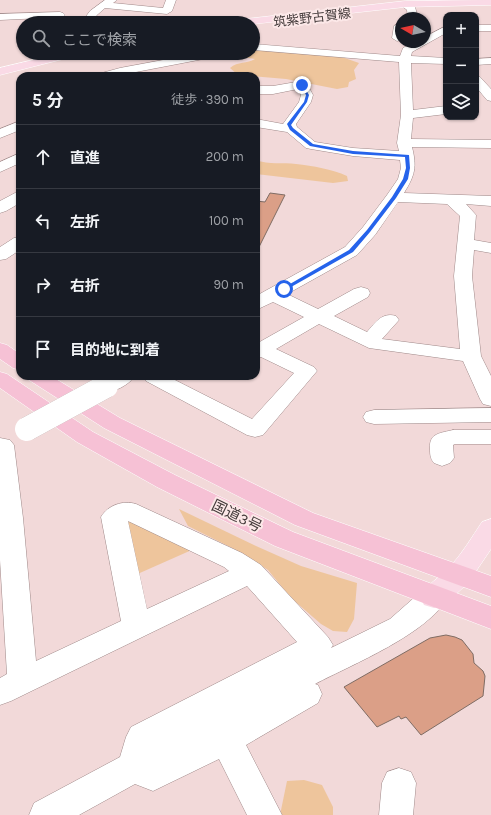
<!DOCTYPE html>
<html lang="ja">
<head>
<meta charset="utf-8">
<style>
  body { margin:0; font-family:Karla,"Noto Sans JP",sans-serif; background:#242831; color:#f1f3f6 }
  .controls { position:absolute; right:12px; top:12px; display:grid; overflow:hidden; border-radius:8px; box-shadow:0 1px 3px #0004 }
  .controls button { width:36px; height:36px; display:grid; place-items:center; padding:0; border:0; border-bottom:1px solid #363941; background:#171b24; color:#f1f3f6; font:20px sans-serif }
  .compass { position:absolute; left:395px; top:12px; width:36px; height:36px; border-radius:50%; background:#171b24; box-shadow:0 1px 3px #0004; rotate:279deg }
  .stop { position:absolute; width:12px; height:12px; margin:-9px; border:3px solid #2563eb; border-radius:50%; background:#fff }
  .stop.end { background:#2563eb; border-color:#fff; box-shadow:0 1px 4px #0008 }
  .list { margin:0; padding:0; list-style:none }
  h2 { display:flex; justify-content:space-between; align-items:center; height:52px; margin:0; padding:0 16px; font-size:17px }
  h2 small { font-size:13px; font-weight:400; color:#9ea1a6 }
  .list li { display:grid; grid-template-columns:26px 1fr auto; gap:12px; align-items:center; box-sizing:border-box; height:64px; padding:0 16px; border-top:1px solid #363941 }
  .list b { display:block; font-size:15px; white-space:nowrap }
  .list em { font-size:13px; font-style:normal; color:#9ea1a6 }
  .icon { flex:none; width:22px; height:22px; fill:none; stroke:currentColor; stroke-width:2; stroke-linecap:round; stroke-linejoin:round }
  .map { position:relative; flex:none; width:491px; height:815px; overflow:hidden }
  .search { position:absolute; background:#171b24; box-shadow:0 1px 3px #0004; left:16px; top:16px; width:244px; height:44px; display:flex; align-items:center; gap:10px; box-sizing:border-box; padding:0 14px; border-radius:22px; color:#9ea1a6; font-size:15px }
  .panel { position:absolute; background:#171b24; box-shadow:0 1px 3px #0004; left:16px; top:72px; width:244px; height:308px; border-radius:12px }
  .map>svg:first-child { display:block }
  .green { fill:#eec59c }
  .building { fill:#db9f87; stroke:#7f6c64 }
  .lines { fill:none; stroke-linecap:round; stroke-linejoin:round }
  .minor-casing { stroke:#9f8989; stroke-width:1 }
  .major-casing { stroke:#fff; stroke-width:1 }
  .highway-casing { stroke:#fff; stroke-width:1 }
  .minor { fill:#fff; fill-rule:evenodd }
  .major { fill:#fadae6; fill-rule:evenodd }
  .highway { fill:#f6c1d5; fill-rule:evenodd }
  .minor-bridge-casing { stroke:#9f8989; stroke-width:24; stroke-linecap:butt }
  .minor-bridge { stroke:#fff; stroke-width:24 }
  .route { fill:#2563eb }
  .labels { text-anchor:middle; stroke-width:4; stroke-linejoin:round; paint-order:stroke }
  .far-street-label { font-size:13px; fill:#433a3a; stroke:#fce8e8 }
  .street-label { font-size:15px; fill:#433a3a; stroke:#fce8e8 }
</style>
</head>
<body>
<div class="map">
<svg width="491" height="815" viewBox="0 0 491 815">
  <rect width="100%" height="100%" fill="#f2d9d9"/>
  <g class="green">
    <path d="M253,49L339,56L359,63L354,70L356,79L349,82L348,87L337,89L286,79L238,75L230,68C238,61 247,64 255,59L223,54L253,53Z"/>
    <path d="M256,160C269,165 283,162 296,164C313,166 332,169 347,176L348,181L333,183L256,174Z"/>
    <polygon points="179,509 256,546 301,566 357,583 354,619 347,632 333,631 321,624 291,598 268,570 236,550 188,526"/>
    <polygon points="131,516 194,549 133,576 123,521"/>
    <polygon points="304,780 322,785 333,807 333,815 280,815 287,781"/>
  </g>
  <g class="building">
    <polygon points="270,193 285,195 256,253 256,201 265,202"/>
    <polygon points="446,635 455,637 462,640 473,654 474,663 483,671 485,676 483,696 421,735 406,717 401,719 399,716 377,727 344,687 430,638"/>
  </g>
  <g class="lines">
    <defs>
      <g id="minor">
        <polygon points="105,0 117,0 113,3 163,8 166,0 176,0 172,11 167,14 105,8 97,15 91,23 81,23 90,11"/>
        <polygon points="407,3 415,7 418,18 408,18 407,10 402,6"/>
        <polygon points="60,12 63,13 65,15 63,17 0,20 0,14"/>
        <polygon points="399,23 401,23 401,40 397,41 392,38 394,26"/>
        <rect x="476" y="25" width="15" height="6"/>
        <path d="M446,26V33L412,52L411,56L446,58V64L411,63L413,110L446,106V114L413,118L411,139L491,140V148L412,147C417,167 415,175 404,193L491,196V206L466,204L476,215L474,240L491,243V253L474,250L472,276L481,356L491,376V406L483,404L480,399L463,361L369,348L319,324L276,349L314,367L317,371L263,435L255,437L247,435L146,381L143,376H167L252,419L294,373L261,357L256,358V344L304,317L273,302L256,310V296L345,247L363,227L387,195L398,179L401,168L400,160L353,156L311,149L306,148L287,132L256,127V119L283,124L299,102L301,95L298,89L273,94H256V86H273L302,81L306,82L313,95L311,102L296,124L297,127L315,142L353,148L399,151L397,143L401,115L399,62L253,50V44L400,56L403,48L414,42H425V37ZM398,202L447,204L460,216L454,276L460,349L382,339L399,320L396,316C382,312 376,322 367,332L334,316L368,297L370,293L368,289L361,287L354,289L318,309L287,294L357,255L375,235Z"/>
        <polygon points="201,53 225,53 219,56 115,76 96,76 98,74 120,68"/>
        <polygon points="491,58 491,64 476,65 476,59"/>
        <polygon points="476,76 480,77 491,89 491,101 487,100 476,87"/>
        <polygon points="20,121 20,130 0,138 0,129"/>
        <polygon points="20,153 20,163 0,172 0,162"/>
        <polygon points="20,191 20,203 6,211 0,213 0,201 15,193"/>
        <polygon points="20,237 20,250 6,259 0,260 0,247 14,238"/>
        <path d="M108,376H135C127,387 111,394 98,391L95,386L98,381Z"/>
        <polygon points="491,408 491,422 374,424 366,422 363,417 366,412 374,410"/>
        <path d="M453,430H491V444H455L453,445L454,458L450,463L442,466L434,463C430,458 430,454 430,448C429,433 441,433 453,430Z"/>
        <path d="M0,438L10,440L14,445L23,518L36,661L121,621L101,517C108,505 123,500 136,504L242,553L261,565L328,637L333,645L331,648L390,619L424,589L434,586L444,589L448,597C428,634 353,664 315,684L318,685L322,694L318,703L246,745L282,815H247L219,759L153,791L135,784L79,815H29L34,803L120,757L126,737L131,727L297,642L247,586L11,701L0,705V678L7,674L0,560ZM128,521L224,567L229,571L147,609Z"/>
        <polygon points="399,768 411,772 416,783 413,815 379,815 382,783 387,772"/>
      </g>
      <g id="major">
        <polygon points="491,0 491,5 405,7 253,24 231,23 236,20 405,1"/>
        <polygon points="62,53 81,53 79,55 0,75 0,68"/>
        <path d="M491,519V549L468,583L444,605L434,608L424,605L420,597C427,584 439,578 449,568C462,554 472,537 482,522Z"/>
      </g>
      <g id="highway">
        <polygon points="0,343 7,345 20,354 20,370 13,368 0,359"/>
        <polygon points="0,372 7,374 93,432 175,475 293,532 491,606 491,629 275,546 157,487 77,442 0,388"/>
        <polygon points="25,376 51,376 120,418 313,513 491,576 491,597 295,525 104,428 29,380"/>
      </g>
    </defs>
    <use href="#minor" class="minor-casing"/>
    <use href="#major" class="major-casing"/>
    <use href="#highway" class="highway-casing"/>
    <use href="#minor" class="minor"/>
    <use href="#major" class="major"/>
    <use href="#highway" class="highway"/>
    <defs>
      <polyline id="minor-bridge" points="27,429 106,386"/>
    </defs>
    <use href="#minor-bridge" class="minor-bridge-casing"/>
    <use href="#minor-bridge" class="minor-bridge"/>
  </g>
  <polygon class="route" points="300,85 303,85 309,95 307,102 291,125 293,128 313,144 353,151 409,155 410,168 408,179 396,198 370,232 353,252 284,291 282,289 283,288 349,250 367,230 392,197 403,179 406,168 405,157 353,154 310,146 290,130 287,124 304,102 306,95"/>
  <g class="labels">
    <g class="far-street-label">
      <text transform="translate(312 17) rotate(-7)" y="5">筑紫野古賀線</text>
    </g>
    <g class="street-label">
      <text transform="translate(237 516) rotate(26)" y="5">国道3号</text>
    </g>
  </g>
</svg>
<div class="controls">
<button>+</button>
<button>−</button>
<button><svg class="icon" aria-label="layers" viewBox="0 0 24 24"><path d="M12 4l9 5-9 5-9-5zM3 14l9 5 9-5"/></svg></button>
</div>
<svg class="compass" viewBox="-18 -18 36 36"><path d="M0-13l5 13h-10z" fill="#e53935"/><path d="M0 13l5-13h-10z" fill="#9ea1a6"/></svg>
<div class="stop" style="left:284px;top:289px"></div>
<div class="stop end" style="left:302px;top:85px"></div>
<div class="search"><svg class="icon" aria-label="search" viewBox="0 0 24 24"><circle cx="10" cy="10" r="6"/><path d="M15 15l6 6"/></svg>ここで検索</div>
<section class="panel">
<h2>5 分<small>徒歩 · 390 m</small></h2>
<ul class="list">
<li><svg class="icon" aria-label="ahead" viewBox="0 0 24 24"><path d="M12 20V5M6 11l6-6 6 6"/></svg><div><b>直進</b></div><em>200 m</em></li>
<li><svg class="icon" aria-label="left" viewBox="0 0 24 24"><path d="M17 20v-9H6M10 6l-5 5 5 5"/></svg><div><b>左折</b></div><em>100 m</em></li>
<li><svg class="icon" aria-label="right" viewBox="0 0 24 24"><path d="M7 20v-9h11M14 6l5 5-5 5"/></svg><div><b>右折</b></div><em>90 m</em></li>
<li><svg class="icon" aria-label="arrive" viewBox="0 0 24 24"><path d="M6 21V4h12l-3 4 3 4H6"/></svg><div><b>目的地に到着</b></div></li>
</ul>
</section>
</div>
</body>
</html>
